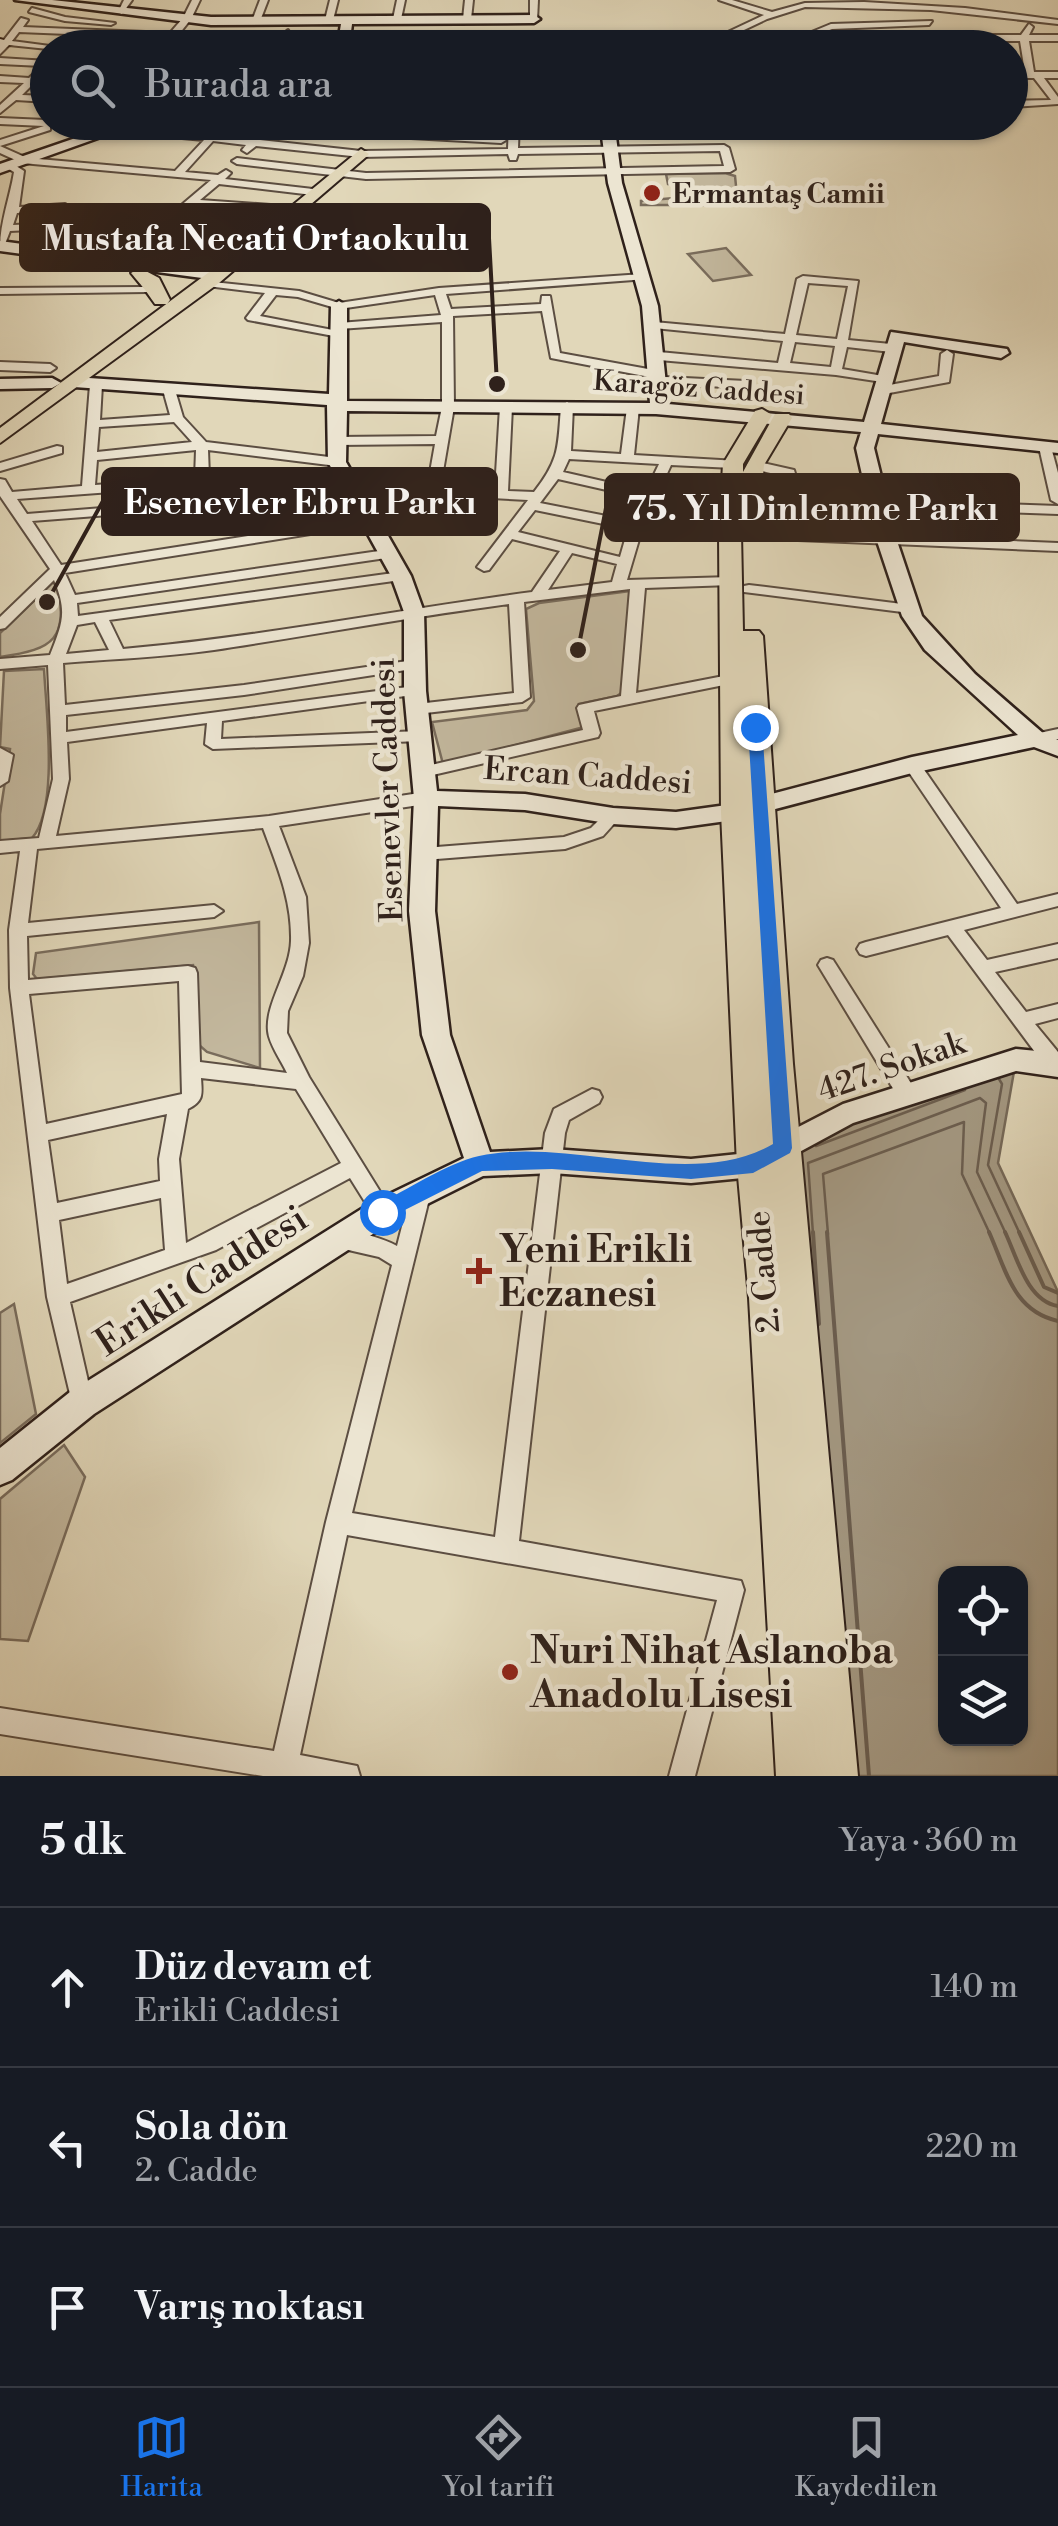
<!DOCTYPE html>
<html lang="tr">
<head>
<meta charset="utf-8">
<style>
  body { margin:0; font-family:"Libre Bodoni",serif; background:#20242c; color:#f1f3f6 }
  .controls { position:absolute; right:30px; bottom:30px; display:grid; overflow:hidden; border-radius:20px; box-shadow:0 2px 8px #0004 }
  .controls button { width:90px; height:90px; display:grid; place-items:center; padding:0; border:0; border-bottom:2px solid #363941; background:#171b24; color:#f1f3f6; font:50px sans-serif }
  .stop { position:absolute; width:30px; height:30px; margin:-22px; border:8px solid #1a73e8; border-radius:50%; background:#fff }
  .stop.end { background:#1a73e8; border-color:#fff; box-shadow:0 2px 10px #0008 }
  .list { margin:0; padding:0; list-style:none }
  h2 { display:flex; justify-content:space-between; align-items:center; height:130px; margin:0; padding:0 40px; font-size:42px }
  h2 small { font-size:32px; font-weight:400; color:#9ea1a6 }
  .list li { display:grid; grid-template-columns:65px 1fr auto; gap:30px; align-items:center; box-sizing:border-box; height:160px; padding:0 40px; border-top:2px solid #363941 }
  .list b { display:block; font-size:38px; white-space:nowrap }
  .list p { margin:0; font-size:32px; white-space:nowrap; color:#9ea1a6 }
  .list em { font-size:32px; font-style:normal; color:#9ea1a6 }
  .icon { flex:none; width:55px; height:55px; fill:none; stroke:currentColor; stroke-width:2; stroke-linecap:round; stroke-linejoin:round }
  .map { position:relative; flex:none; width:1058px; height:1776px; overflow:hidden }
  .search { position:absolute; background:#171b24; box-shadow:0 2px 8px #0004; left:30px; right:30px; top:30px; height:110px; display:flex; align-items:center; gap:25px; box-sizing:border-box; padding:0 35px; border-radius:55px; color:#9ea1a6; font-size:38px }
  .sheet { height:610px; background:#171b24 }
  nav { display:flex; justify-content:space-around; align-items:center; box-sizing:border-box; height:140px; border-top:2px solid #363941; background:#171b24; font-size:28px; color:#9ea1a6 }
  nav a { display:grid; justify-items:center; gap:5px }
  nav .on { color:#1a73e8 }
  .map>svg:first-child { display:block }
  .green { fill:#c3b89e; stroke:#796c5c; stroke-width:2.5 }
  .water { fill:#a49983; stroke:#756959; stroke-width:2.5; fill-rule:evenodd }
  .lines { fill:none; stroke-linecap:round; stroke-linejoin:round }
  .shore-far1 { stroke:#6a5d4f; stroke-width:2.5 }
  .shore { stroke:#6a5d4f; stroke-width:4 }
  .minor-casing { stroke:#5c4e42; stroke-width:4 }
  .secondary-casing { stroke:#2f211b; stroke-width:5 }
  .primary-casing { stroke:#2f211b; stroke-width:4 }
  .minor { fill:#ece5d2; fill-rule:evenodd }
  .secondary { fill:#ece5d2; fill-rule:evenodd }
  .primary { fill:#e1d7b9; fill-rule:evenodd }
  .route { fill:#1a73e8 }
  .poi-dot { fill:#8f2418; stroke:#ece5d2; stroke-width:4 }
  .labels { text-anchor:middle; stroke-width:9; stroke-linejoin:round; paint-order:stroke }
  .far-poi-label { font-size:28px; font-weight:bold; fill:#2f211b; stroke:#ece5d2; text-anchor:start }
  .far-street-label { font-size:28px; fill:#2f211b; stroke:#ece5d2 }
  .street-label { font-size:32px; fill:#2f211b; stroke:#ece5d2 }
  .near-poi-label { font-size:38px; font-weight:bold; fill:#2f211b; stroke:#ece5d2; text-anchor:start }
  .near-street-label { font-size:38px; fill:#2f211b; stroke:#ece5d2 }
  .leader { fill:none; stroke:#2f211b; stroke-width:4 }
  .callout-dot { fill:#2f211b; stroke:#ece5d2; stroke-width:4 }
  .callout { fill:#2f211b; stroke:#2f211b; stroke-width:4 }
  .callout-label { font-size:35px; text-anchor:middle; font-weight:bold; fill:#fff }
</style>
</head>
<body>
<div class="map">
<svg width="1058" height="1776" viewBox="0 0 1058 1776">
  <rect width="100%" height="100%" fill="#e1d7b9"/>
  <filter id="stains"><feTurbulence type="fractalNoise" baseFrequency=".002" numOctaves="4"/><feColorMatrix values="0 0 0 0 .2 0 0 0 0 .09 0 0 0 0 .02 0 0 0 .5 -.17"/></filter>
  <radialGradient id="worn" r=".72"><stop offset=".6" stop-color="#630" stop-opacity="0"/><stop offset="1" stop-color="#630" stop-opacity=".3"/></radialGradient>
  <g class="green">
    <polygon points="725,173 735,176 737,196 717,205 641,205 641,201 686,197 683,184 668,184 666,174"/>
    <polygon points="726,248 751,275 713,281 688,254"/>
    <path d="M52,583H58C67,639 56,649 0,657V633Z"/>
    <polygon points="630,591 624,691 617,696 579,704 584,727 443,764 432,722 527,710 534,701 526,609 539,603"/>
    <path d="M44,669C46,710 59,808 32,838L0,841V814L10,749L0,747L4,671Z"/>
    <polygon points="259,922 260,1068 207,1052 199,1045 193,965 37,979 33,974 36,953"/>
    <polygon points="14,1304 36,1414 0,1443 0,1313"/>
    <polygon points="64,1445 85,1477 28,1641 0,1639 0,1499"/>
  </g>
  <path class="water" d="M1016,1060L998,1163L1058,1292V1776H832L783,1148ZM946,1574H1020V1738H946Z"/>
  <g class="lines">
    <g class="shore-far1">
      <polyline points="999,1079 1002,1084 988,1165 1020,1234"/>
      <polyline points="816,1146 965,1090"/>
      <polyline points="813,1234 808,1163 980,1098 986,1103 977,1172 1006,1234"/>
      <polyline points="828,1234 823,1174 964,1122 962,1174 990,1234"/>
    </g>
    <g class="shore">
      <polyline points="813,1232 819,1324"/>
      <polyline points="827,1232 869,1776"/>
      <path d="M989,1232C1006,1270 1013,1311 1058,1321"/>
      <path d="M1005,1232C1017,1257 1027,1301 1058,1306"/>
      <polyline points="1019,1232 1044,1287 1058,1293"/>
    </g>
    <defs>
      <g id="minor">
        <polygon points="124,0 132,0 122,14 118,12"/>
        <path d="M192,0H200L191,19L179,34L238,38L261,48C237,48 187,30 168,44L164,41L166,38L19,32L12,41L65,48L48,49L9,45L0,54V39L4,40L21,18L28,20L23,27L170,33L183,18Z"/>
        <polygon points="260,0 268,0 260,21 256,23 252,21"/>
        <polygon points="330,0 338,0 333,20 329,22 325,20"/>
        <polygon points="397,0 405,0 401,19 397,21 393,19"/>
        <polygon points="465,0 473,0 471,19 467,21 463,19"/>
        <polygon points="530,0 538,0 537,21 530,19"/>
        <polygon points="719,0 732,0 772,12 805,3 864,2 965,8 1058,20 1058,24 931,10 805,7 767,19 706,48 694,48 764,15"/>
        <polygon points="32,8 65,17 115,23 111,25 65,21 29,12"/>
        <polygon points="932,21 929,25 832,29 801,41 797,38 831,24"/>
        <polygon points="1029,24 1033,27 1029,35 1058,35 1058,41 1029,41 1034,72 1058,72 1058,78 1044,78 1058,97 1058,104 1010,107 1010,101 1051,100 1034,78 1010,78 1010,72 1025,72 1020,41 933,41 783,47 787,44 933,35 1021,35"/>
        <polygon points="288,30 291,35 276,48 266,48"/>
        <polygon points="303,40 317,46 318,48 300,45"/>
        <polygon points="0,58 48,61 48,70 39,78 48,78 48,84 34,83 22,95 48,96 48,102 16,100 0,113 0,105 24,83 0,82 0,76 29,78 42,66 0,64"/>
        <path d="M0,118L90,122L251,139L266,122H275L260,140L361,151L508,149L509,122H519L518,148L724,145L729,148L735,169L730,172L366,179L237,164L232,161L237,158L366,173L724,166L720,151L518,154L516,160H510L508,154L361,157L256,146L247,153L242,150L246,145L213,141L185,172L218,175L226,170L231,173L225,179L313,189L318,192L313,195L219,184L200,200L284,206L289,209L284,212L271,211L241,231L174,226L173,239L219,246L220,248L215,251L163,244V225L93,219L75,237L146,234L151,237L146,240L67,244L52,249L47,246C55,239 64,237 72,228L10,231L5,244L0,247C0,222 10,197 14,172L7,168V164H13L24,171L19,207L65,204L70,207L65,210L17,213L13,225L78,222L90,213L165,219L211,180L22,163L0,153V146L27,158L175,171L204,140L50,126V130L0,146V140L44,126L0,124ZM193,205L259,210L239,225L176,220Z"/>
        <polygon points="316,122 355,124 361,129 501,137 506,140 501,143 357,135 351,129"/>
        <polygon points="756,122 766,122 765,136 635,131 560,134 555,131 560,128 635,125 757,131"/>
        <polygon points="854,122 967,122 963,125 858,125"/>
        <path d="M643,274L649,277L647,279L446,294L451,309L541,304L542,296H550L560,353L659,371L663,372L664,377L746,381L750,382V388L659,384L655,383V378L551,358L542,311L453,316L454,407L440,489L495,490L500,407L506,403L512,407L508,491L534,492C560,459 558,446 561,406L567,402L573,406L571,451L621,454L627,408L633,404L639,408L634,455L738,461V467L733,468L671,465L643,526L627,580L731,577L738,581L731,585L645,588L636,693L734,674L739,676L742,679L739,682L594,711L600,733L598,737L424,777L416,772L418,768L583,730L577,708L579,705L621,696L630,589L524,602L530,697L522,702L417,714L409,709L417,704L514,693L509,604C410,617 313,635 214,650C163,657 113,659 63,663L65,705L244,685L414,660L419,662L422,665L419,668L244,695L66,715V732L415,686L420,688L423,691L420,694L222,721L221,739L420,731L428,736L420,741L213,749L205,744L207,723L67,742L69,779L56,836L269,816L426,792L434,798L426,804L279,826L306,897L309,943L303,976L288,1011L287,1033L309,1077L389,1206L392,1212L389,1218L382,1221L375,1218L350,1178L216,1250L70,1302L93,1403L90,1411L82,1414L74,1411L47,1297L10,988L9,930L20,851L0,853V841L39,838L53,779L48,665L0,669V659L50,655C62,624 68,613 54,580L5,628L0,629V617L50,569L0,496V479L5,480L12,492L82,486L90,385L96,381L102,385L100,420L170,415L163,390L169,386L175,390L183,417L206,442L337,458L343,462L337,466L208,450L209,477L341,467L348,471L341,475L17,499L27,514L279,494L427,489L435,444L337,445L331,441L337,437L436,436L442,407V322L339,329L333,326L339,323L441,315L435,295L339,309L298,297L276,295L260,316L343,332L345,334L339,337L248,320L246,318L265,293L207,286L203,285V281L299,291L339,303L439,288ZM174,422L192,442L97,452L99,427ZM196,450L195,478L95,485L97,460ZM569,459L659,464L646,491L563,472ZM558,479L642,498L632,521L540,503ZM473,497L528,500L477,567L484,571L489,570L512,539L560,551L532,592C397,610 260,637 123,649L109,620L401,580L408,576L401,572L78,616L77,603L386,558L393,554L386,550L75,595L65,573L367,525L374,521L367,517L261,534L251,504L344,499ZM238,505L248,536L61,565L32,521ZM535,510L628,529L620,557L518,532ZM572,553L617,564L612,582L548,590ZM95,622L109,650L66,654L77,625ZM263,828C277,866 292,900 291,941C290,972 265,1004 268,1031C269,1044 281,1060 287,1073L200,1062L197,973L195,968L188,966L28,980L27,936L214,917L223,911L214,905L28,923L37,849ZM179,981L182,1094L46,1124L29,994ZM201,1078L296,1089L341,1163L186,1243L179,1159L188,1109C204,1101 202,1094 201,1078ZM167,1114L159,1159L160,1181L57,1203L48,1140ZM161,1198L165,1250L67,1284L59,1220Z"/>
        <path d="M803,276L858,281L848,340L891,344L897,348L891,352L847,347L842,369L889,377V383L836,375L659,360L653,356L659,352L778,363L783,341L654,328L648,325L654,322L785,334L797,279ZM808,283L848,286L837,339L796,335ZM795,342L835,346L831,367L790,363Z"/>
        <polygon points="143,287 149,290 147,292 0,294 0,288"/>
        <polygon points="947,350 953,354 949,382 884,394 878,390 884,386 939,376 941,354"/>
        <polygon points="0,362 50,364 56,368 50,372 0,370"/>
        <polygon points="1045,443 1051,447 1058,473 1058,504 1051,500 1039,447"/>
        <polygon points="57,446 62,447 62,453 0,471 0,463"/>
        <polygon points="754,461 794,470 813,533 1058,543 1058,551 725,537 723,534 730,530 799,533 783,476 749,468 747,465"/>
        <polygon points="879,500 1058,506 1058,514 874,507 874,501"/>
        <polygon points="749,585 910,605 917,609 910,613 744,592 744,586"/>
        <polygon points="1058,729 1058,739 1036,744 1028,739 1030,735"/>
        <polygon points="0,748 13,755 8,781 0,786"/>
        <polygon points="912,760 918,761 1017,904 1058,894 1058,906 964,930 987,960 1058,944 1058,958 995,972 1026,1012 1058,1004 1058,1018 1035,1024 1058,1052 1058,1068 1046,1067 948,935 866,956 860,954 857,949 860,944 866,942 1001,908 904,765"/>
        <polygon points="613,810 621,816 603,836 565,849 424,860 415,854 424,848 564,837 591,828 607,812"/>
        <polygon points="827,958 833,960 914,1088 917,1094 914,1100 907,1102 900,1100 818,965 821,960"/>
        <path d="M592,1089L599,1091L602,1097L599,1103L569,1120L565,1133L519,1541L741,1581L744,1590L695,1776H669L717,1600L347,1535L300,1755L357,1766L360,1776H263L0,1734V1708L274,1751L326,1522L392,1265L379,1257L331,1246L328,1240L331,1234C349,1228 380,1237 397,1246L411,1191L414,1185L421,1182L428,1185L431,1191L352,1513L495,1537L545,1133L554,1109Z"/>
      </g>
      <g id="secondary">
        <polygon points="15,0 52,0 211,17 534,15 540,19 534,23 352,24 349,48 337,48 341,24 211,25"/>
        <polygon points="0,40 13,43 0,48"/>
        <polygon points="122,122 143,122 0,173 0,164"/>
        <path d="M608,125L615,129L622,183L658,306L668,404L864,422L891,332L1007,349L1009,353L1001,358L904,342L881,424L1058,443V453L878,434L874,448L897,541L922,616L975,674L1044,734L1058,740V756L1034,747L912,773L734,820L676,828L613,824L525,810L438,806L435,911L450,1035L490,1152L552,1149L691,1159L748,1153L843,1104L1016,1049L1058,1053V1077L1016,1071L853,1123L753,1177L691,1183L552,1173L483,1176L393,1221L94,1414L12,1480L0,1485V1448L70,1392L371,1203L464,1158L422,1035L409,911L414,798L404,691V612L391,576L328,462L327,405L74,387L65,382L74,377L329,394L331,306L339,301L347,306V401L650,403L642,306L608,183L601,129ZM347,411L656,414L861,432L856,448L877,541L902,616L925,650L1018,735L912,757L734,804L676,812L613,808L525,794L437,791L426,691L424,612L411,576L346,462Z"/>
        <polygon points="0,241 217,270 225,275 217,280 0,251"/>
        <polygon points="0,379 52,378 61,383 52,388 0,389"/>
      </g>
      <g id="primary">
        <polygon points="361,149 369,154 366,157 219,283 0,443 0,428 224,261 163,272 157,271 157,263 219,252 225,253 226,260"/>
        <path d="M140,268L159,278L170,300L167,304H155C145,289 142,286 131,273Z"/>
        <polygon points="762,409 772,415 743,464 743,472 775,414 789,414 792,418 764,465 758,528 755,533 741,533 743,631 759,631 763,636 793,1064 858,1776 776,1776 749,1298 737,1165 721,812 719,534 723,464 755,411"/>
      </g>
    </defs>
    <use href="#minor" class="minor-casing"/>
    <use href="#secondary" class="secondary-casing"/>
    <use href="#primary" class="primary-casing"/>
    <use href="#minor" class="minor"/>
    <use href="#secondary" class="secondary"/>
    <use href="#primary" class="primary"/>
  </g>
  <path class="route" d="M755,723L762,727L792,1148L790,1153L753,1173L691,1179L552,1169L482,1171L389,1218H375V1206C405,1191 447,1163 479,1156C571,1136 691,1192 773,1144L748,727Z"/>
  <g class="poi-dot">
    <circle cx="652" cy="193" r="10"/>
    <path d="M474 1256h10v10h10v10h-10v10h-10v-10h-10v-10h10z"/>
    <circle cx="510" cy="1672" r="10"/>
  </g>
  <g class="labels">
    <g class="far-poi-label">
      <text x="672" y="203">Ermantaş Camii</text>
    </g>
    <g class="far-street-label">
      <text transform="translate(699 387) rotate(4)" y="10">Karagöz Caddesi</text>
    </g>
    <g class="street-label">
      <text transform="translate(588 775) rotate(4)" y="11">Ercan Caddesi</text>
      <text transform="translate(387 790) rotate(-92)" y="11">Esenevler Caddesi</text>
      <text transform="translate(891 1066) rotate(-19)" y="11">427. Sokak</text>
      <text transform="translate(763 1272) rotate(-95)" y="11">2. Cadde</text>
    </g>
    <g class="near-poi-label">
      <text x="499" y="1262">Yeni Erikli<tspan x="499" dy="44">Eczanesi</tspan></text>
      <text x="530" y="1663">Nuri Nihat Aslanoba<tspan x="530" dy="44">Anadolu Lisesi</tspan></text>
    </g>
    <g class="near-street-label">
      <text transform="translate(201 1280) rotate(-33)" y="13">Erikli Caddesi</text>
    </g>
  </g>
  <path class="leader" d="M497 384L489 238M47 602L103 501M578 650L606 508"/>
  <g class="callout-dot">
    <circle cx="497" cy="384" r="10"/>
    <circle cx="47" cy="602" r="10"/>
    <circle cx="578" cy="650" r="10"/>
  </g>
  <g class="callout">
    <rect x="21" y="205" width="468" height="65" rx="10"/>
    <rect x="103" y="469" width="393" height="65" rx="10"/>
    <rect x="606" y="475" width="412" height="65" rx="10"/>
  </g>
  <g class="callout-label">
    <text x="255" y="250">Mustafa Necati Ortaokulu</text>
    <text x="300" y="514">Esenevler Ebru Parkı</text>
    <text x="812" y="520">75. Yıl Dinlenme Parkı</text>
  </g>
  <rect width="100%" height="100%" filter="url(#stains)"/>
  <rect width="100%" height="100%" fill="url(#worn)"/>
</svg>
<div class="controls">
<button><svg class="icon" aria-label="locate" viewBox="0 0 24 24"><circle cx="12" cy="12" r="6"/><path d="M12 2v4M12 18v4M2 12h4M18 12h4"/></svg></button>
<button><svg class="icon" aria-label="layers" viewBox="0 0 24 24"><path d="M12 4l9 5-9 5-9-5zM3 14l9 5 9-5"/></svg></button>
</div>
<div class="stop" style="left:382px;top:1212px"></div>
<div class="stop end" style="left:755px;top:727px"></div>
<div class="search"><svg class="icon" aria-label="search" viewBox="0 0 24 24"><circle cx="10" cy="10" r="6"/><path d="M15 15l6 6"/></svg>Burada ara</div>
</div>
<section class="sheet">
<h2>5 dk<small>Yaya · 360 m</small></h2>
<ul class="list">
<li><svg class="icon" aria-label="ahead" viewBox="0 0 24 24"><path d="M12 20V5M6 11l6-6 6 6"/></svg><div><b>Düz devam et</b><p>Erikli Caddesi</p></div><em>140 m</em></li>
<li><svg class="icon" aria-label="left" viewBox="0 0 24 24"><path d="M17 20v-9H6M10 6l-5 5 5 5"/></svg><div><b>Sola dön</b><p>2. Cadde</p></div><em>220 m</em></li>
<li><svg class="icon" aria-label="arrive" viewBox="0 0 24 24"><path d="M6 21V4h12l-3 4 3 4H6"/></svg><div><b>Varış noktası</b></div></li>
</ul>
</section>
<nav>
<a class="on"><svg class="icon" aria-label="map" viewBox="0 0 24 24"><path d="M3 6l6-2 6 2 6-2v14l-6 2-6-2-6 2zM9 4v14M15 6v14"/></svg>Harita</a>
<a><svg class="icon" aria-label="directions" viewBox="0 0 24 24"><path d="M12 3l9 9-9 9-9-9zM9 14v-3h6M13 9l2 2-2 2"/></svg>Yol tarifi</a>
<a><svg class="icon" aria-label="saved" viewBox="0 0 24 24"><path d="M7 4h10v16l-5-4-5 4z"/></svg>Kaydedilen</a>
</nav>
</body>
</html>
